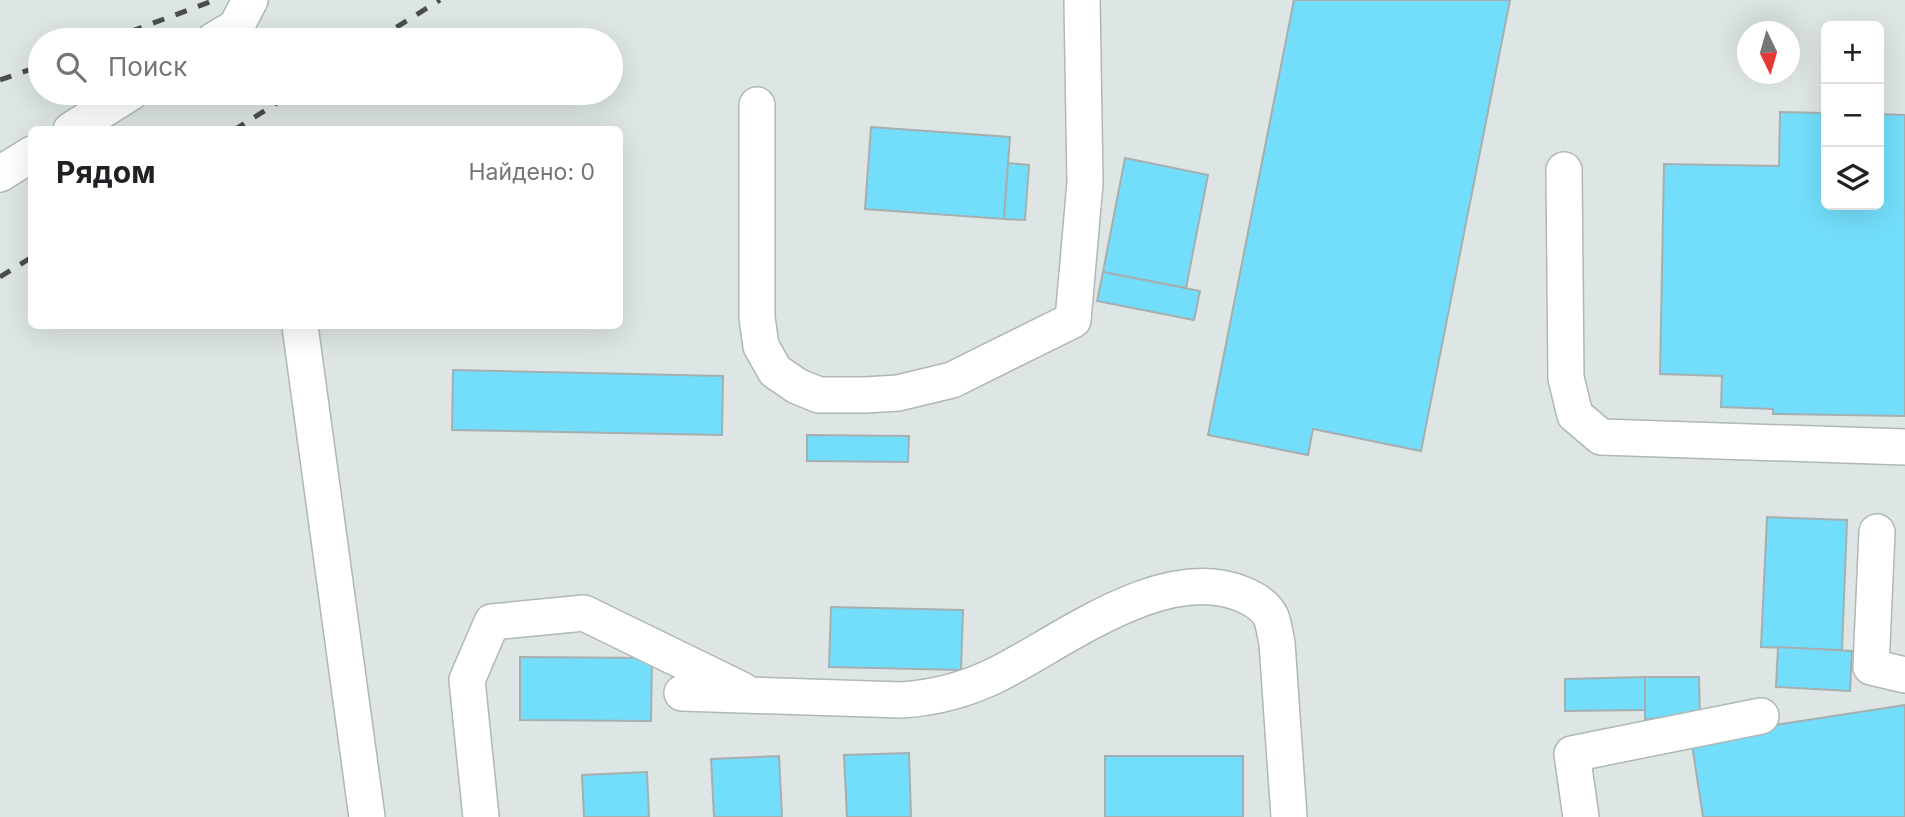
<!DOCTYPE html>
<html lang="ru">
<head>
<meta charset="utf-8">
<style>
  body { margin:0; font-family:Inter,sans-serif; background:#f6f6f6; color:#202124 }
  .controls { position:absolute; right:21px; top:21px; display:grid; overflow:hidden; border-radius:10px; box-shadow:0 7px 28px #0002 }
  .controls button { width:63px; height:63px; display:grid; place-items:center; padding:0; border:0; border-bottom:2px solid #e0e0e0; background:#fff; color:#202124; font:35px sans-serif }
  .compass { position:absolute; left:1737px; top:21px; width:63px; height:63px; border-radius:50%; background:#fff; box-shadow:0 7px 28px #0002; rotate:175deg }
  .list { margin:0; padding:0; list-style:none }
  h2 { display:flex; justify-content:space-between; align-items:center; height:91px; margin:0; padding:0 28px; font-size:30px }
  h2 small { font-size:23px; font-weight:400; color:#757577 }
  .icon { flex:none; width:38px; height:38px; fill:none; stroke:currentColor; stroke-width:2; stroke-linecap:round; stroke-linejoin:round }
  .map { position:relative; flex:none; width:1905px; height:817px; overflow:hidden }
  .search { position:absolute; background:#fff; box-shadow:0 7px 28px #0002; left:28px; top:28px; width:595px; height:77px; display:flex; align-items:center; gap:18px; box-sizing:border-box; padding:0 24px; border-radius:38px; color:#757577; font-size:26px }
  .panel { position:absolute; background:#fff; box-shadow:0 7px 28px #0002; left:28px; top:126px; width:595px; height:203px; border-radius:10px }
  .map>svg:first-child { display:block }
  .building { fill:#73defb; stroke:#a6aeb0; stroke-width:2 }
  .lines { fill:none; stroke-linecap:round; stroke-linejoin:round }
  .minor-casing { stroke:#afb7b7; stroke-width:38 }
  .minor { stroke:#fff; stroke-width:35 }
  .rail { stroke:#4a4e4e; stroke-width:5; stroke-dasharray:12 12; stroke-linecap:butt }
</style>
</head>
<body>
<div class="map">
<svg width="1905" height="817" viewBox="0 0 1905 817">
  <rect width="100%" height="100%" fill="#dde6e5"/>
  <g class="building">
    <polygon points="1294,0 1510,0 1421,451 1313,429 1308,455 1208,435"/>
    <polygon points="1780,112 1826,113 1826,205 1879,205 1879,114 1905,115 1905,416 1773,414 1773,409 1721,407 1722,376 1660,374 1664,164 1779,166"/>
    <polygon points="871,127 1010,137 1004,219 865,209"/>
    <polygon points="1125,158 1208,175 1186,288 1103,272"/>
    <polygon points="1008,163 1029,165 1025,220 1004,219"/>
    <polygon points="1103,272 1200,291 1194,320 1097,301"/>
    <polygon points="453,370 723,376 722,435 452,430"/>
    <polygon points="807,435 909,436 908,462 807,461"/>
    <polygon points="1767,517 1847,520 1842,650 1761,647"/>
    <polygon points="831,607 963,610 961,670 829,667"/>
    <polygon points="1778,647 1852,651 1850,691 1776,687"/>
    <polygon points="520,657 652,658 651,721 520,720"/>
    <polygon points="1645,677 1645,710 1565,711 1565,679"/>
    <polygon points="1645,677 1699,677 1700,718 1645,719"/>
    <polygon points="1905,705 1905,817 1703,817 1691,738"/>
    <polygon points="909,753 911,817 847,817 844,755"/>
    <polygon points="779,756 782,817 714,817 711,759"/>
    <rect x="1105" y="756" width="138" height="61"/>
    <polygon points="647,772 649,817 584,817 582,775"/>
  </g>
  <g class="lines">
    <defs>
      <g id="minor">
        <polyline points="214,40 236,27 250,0"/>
        <polyline points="757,105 757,318 761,346 775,371 797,386 819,395 865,395 898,393 952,380 1073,320 1085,183 1082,0"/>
        <polyline points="71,130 130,93"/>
        <polyline points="1564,170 1566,378 1575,415 1601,437 1905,447"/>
        <polyline points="0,174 32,154"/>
        <polyline points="300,326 367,817"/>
        <polyline points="1877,532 1871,667 1905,675"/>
        <path d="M682,693L901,700C935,698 966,690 998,674C1065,640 1164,562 1242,594C1254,599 1265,605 1271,617C1274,624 1275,635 1277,643L1289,817"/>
        <polyline points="481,817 467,680 492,622 584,613 742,690"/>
        <polyline points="1581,817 1572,754 1761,716"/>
      </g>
    </defs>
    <use href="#minor" class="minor-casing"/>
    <use href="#minor" class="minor"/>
    <g class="rail">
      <polyline points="108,40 215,0"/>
      <polyline points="376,40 440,0"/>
      <polyline points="0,80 40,66"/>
      <polyline points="234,130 293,93"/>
      <polyline points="0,277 32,257"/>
    </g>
  </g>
</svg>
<div class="controls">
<button>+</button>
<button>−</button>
<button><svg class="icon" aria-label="layers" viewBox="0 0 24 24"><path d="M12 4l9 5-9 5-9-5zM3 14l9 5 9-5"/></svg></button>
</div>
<svg class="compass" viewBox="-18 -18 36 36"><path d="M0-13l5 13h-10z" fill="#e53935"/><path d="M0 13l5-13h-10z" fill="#757577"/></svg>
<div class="search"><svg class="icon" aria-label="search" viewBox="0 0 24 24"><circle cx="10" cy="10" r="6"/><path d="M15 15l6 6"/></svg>Поиск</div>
<section class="panel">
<h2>Рядом<small>Найдено: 0</small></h2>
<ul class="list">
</ul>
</section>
</div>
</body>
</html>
